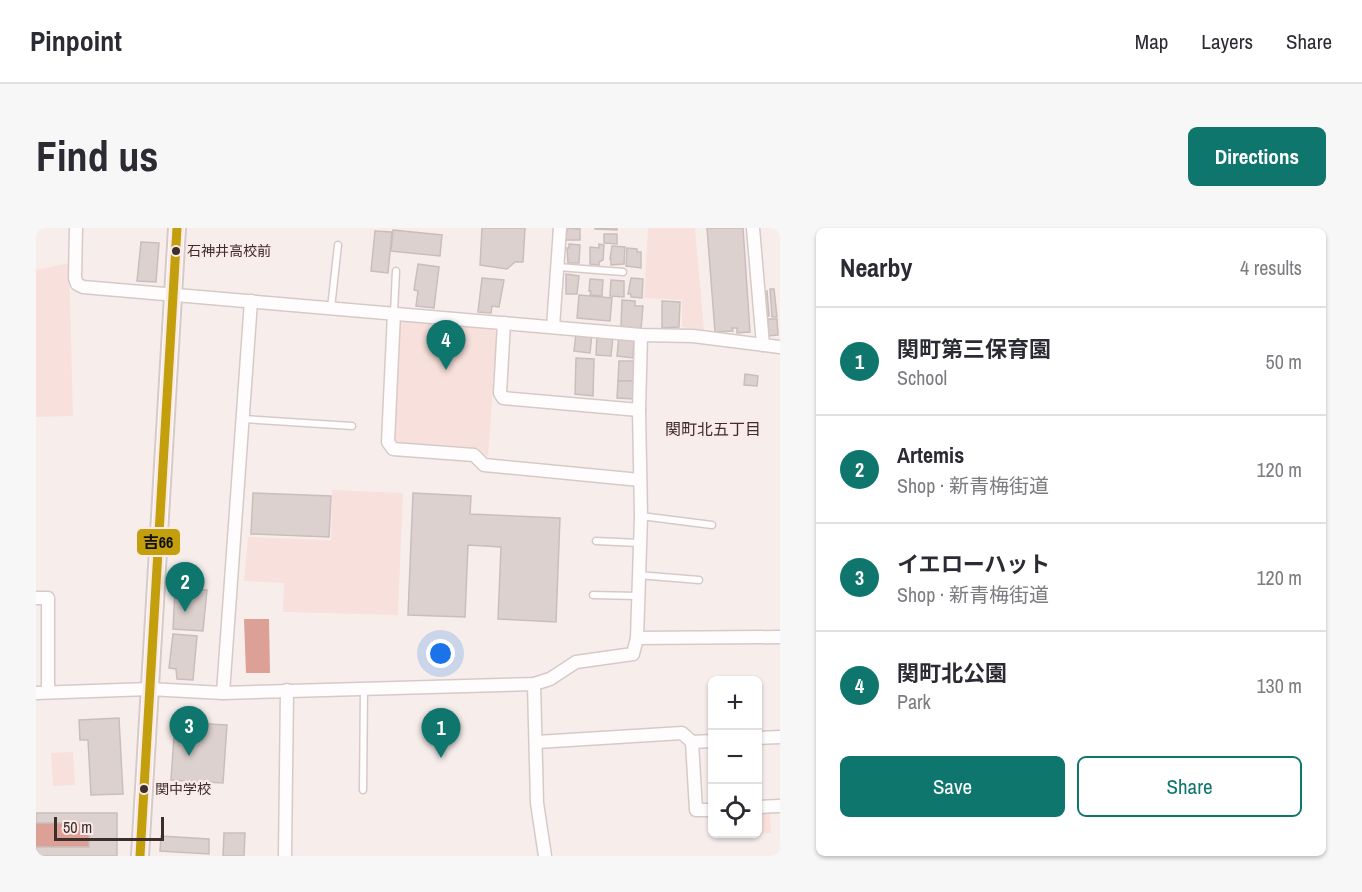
<!DOCTYPE html>
<html lang="en">
<head>
<meta charset="utf-8">
<style>
  body { margin:0; font-family:"Archivo Narrow","Noto Sans JP",sans-serif; background:#f7f7f7; color:#2b2b33 }
  .controls { position:absolute; right:18px; bottom:18px; display:grid; overflow:hidden; border-radius:9px; box-shadow:0 2px 4px #0004 }
  .controls button { width:54px; height:54px; display:grid; place-items:center; padding:0; border:0; border-bottom:2px solid #e1e1e2; background:#fff; color:#2b2b33; font:30px sans-serif }
  .scale { position:absolute; left:18px; bottom:15px; width:110px; box-sizing:border-box; padding-left:6px; border:3px solid #3c2e2b; border-top:0; font-size:16px; line-height:21px; white-space:nowrap; color:#3c2e2b; -webkit-text-stroke:4px #fbebe8; paint-order:stroke }
  .you { position:absolute; left:405px; top:426px; width:21px; height:21px; margin:-15px; border:4px solid #fff; border-radius:50%; background:#1a73e8; box-shadow:0 0 0 9px #1a73e833 }
  .badge { display:grid; place-items:center; width:39px; height:39px; border-radius:50%; background:#0f766e; color:#fff; font-size:20px; font-weight:700 }
  .pin { position:absolute; translate:-50% -50px; filter:drop-shadow(0 2px 3px #0008) }
  .pin::after { content:''; position:absolute; top:32px; width:21px; height:18px; background:inherit; clip-path:polygon(0 0,100% 0,50% 100%) }
  .list { margin:0; padding:0; list-style:none }
  h2 { display:flex; justify-content:space-between; align-items:center; height:78px; margin:0; padding:0 24px; font-size:26px }
  h2 small { font-size:20px; font-weight:400; color:#7c7c81 }
  .list li { display:grid; grid-template-columns:39px 1fr auto; gap:18px; align-items:center; box-sizing:border-box; height:108px; padding:0 24px; border-top:2px solid #e1e1e2 }
  .list b { display:block; font-size:22px; white-space:nowrap }
  .list p { margin:0; font-size:20px; white-space:nowrap; color:#7c7c81 }
  .list em { font-size:20px; font-style:normal; color:#7c7c81 }
  .actions { display:flex; gap:12px; padding:18px 24px }
  .actions a { flex:1; padding:14px 0; border:2px solid #0f766e; border-radius:9px; text-align:center; font-size:21px; color:#0f766e }
  .actions .main { background:#0f766e; color:#fff }
  .icon { flex:none; width:33px; height:33px; fill:none; stroke:currentColor; stroke-width:2; stroke-linecap:round; stroke-linejoin:round }
  .map { position:relative; flex:none; width:744px; height:628px; overflow:hidden; border-radius:9px }
  header { display:flex; align-items:center; gap:36px; box-sizing:border-box; height:84px; padding:0 30px; background:#fff; border-bottom:2px solid #e1e1e2 }
  header strong { font-size:28px }
  nav { display:flex; gap:33px; margin-inline-start:auto; font-size:21px }
  .intro { display:flex; align-items:center; justify-content:space-between; box-sizing:border-box; height:144px; padding:0 36px }
  h1 { margin:0; font-size:42px }
  .button { padding:15px 27px; border-radius:9px; background:#0f766e; color:#fff; font-size:21px; font-weight:700 }
  main { display:flex; gap:36px; padding:0 36px }
  aside { flex:1; background:#fff; border-radius:9px; box-shadow:0 2px 4px #0004 }
  .map>svg:first-child { display:block }
  .green { fill:#f8e0dc }
  .water { fill:#dca096 }
  .building { fill:#dcd1cf; stroke:#c9bebc; stroke-width:1.5 }
  .lines { fill:none; stroke-linecap:round; stroke-linejoin:round }
  .service-casing { stroke:#d6cac8; stroke-width:9 }
  .minor-casing { stroke:#d6cac8; stroke-width:15 }
  .secondary-casing { stroke:#d6cac8; stroke-width:20 }
  .service { stroke:#fefcfc; stroke-width:6 }
  .minor { stroke:#fefcfc; stroke-width:12 }
  .secondary { stroke:#fefcfc; stroke-width:16 }
  .bus-1-casing { stroke:#fbebe8; stroke-width:14 }
  .bus-1 { stroke:#c39f0d; stroke-width:9 }
  .bus-dot { fill:#3c2e2b; stroke:#fbebe8; stroke-width:2 }
  .labels { text-anchor:middle; stroke-width:4.5; stroke-linejoin:round; paint-order:stroke }
  .bus-label { font-size:14px; fill:#3c2e2b; stroke:#fbebe8; text-anchor:start }
  .neighbourhood-label { font-size:16px; fill:#3c2e2b; stroke:#fbebe8 }
  .line-badge { stroke:#fbebe8; stroke-width:2 }
  .pale-badge-label { font-size:16px; text-anchor:middle; font-weight:bold; fill:#111 }
</style>
</head>
<body>
<header>
<strong>Pinpoint</strong>
<nav><a>Map</a><a>Layers</a><a>Share</a></nav>
</header>
<div class="intro"><h1>Find us</h1><a class="button">Directions</a></div>
<main>
<div class="map">
<svg width="744" height="628" viewBox="0 0 744 628">
  <rect width="100%" height="100%" fill="#f7eeec"/>
  <g class="green">
    <polygon points="612,0 659,0 668,102 646,99 646,72 608,70"/>
    <polygon points="33,35 37,188 0,189 0,42"/>
    <polygon points="364,92 456,99 461,105 452,229 442,220 361,214 357,207"/>
    <polygon points="296,262 367,265 362,387 247,384 248,355 208,353 212,309 295,312"/>
    <polygon points="37,524 39,557 17,558 15,525"/>
    <polygon points="734,585 735,605 693,607 693,606 722,606 722,586"/>
  </g>
  <g class="water">
    <polygon points="208,391 233,391 234,445 210,445"/>
    <rect x="0" y="595" width="53" height="24"/>
  </g>
  <g class="building">
    <polygon points="446,0 489,0 487,34 479,34 471,41 444,37"/>
    <polygon points="531,0 544,1 544,12 530,12"/>
    <polygon points="559,0 581,0 581,2 559,1"/>
    <polygon points="671,0 707,0 714,104 701,105 701,100 696,100 697,103 679,104"/>
    <polygon points="357,2 406,7 404,28 355,23"/>
    <polygon points="339,3 356,4 352,45 335,43"/>
    <polygon points="568,6 581,6 581,16 568,15"/>
    <polygon points="105,14 123,15 120,54 101,53"/>
    <polygon points="533,16 544,17 543,35 532,35 531,20 533,20"/>
    <polygon points="563,16 568,17 567,32 563,34 563,37 554,36 554,19 563,20"/>
    <polygon points="576,18 589,19 588,36 575,37 575,31 574,31"/>
    <polygon points="591,20 601,21 601,24 605,24 605,40 590,38"/>
    <polygon points="382,36 403,39 398,80 380,78 382,63 378,62"/>
    <polygon points="530,46 543,48 541,66 530,66"/>
    <polygon points="446,50 468,52 463,79 456,78 455,85 442,84"/>
    <polygon points="595,50 607,51 606,70 595,69 595,66 592,66"/>
    <polygon points="554,51 567,52 566,68 554,67 555,63 553,63"/>
    <polygon points="575,52 588,53 588,69 574,68"/>
    <polygon points="734,61 738,61 741,89 736,89"/>
    <polygon points="727,63 731,63 733,88 728,89"/>
    <polygon points="543,67 576,70 574,93 541,90"/>
    <polygon points="586,72 599,73 599,78 607,78 605,101 585,98"/>
    <polygon points="626,73 644,74 643,99 626,100"/>
    <polygon points="732,91 741,91 742,107 731,108"/>
    <polygon points="540,105 556,106 554,125 538,123"/>
    <polygon points="561,107 577,108 575,128 560,127"/>
    <polygon points="583,108 598,110 597,130 581,128"/>
    <polygon points="540,130 558,131 557,168 539,166"/>
    <polygon points="583,133 600,133 599,153 582,153"/>
    <polygon points="709,146 722,148 721,158 708,157"/>
    <polygon points="582,153 599,153 598,171 581,170"/>
    <polygon points="217,265 295,268 293,309 215,306"/>
    <polygon points="377,265 435,268 434,286 524,290 520,394 462,391 465,319 432,317 429,389 372,387"/>
    <polygon points="139,362 171,362 167,403 137,401"/>
    <polygon points="137,406 161,408 157,452 141,451 140,441 133,440"/>
    <polygon points="83,490 87,566 55,567 52,512 44,512 43,492"/>
    <polygon points="139,494 191,497 187,555 135,552"/>
    <polygon points="0,585 81,585 81,628 0,628 0,619 53,619 53,595 0,595"/>
    <polygon points="188,605 209,605 208,628 187,628"/>
    <polygon points="125,608 173,611 173,626 124,623"/>
  </g>
  <g class="lines">
    <defs>
      <g id="service">
        <polyline points="522,39 587,44"/>
        <polyline points="295,80 302,17"/>
        <polyline points="358,85 360,43"/>
        <polyline points="208,191 316,198"/>
        <polyline points="605,288 676,297"/>
        <polyline points="560,313 603,315"/>
        <polyline points="602,347 663,352"/>
        <polyline points="557,367 601,368"/>
        <polyline points="327,562 328,461"/>
      </g>
      <g id="minor">
        <polyline points="40,0 39,50 41,56 47,59 605,107 657,108 744,119"/>
        <polyline points="717,0 727,117"/>
        <polyline points="358,85 352,214 357,221 438,227 448,237 604,252"/>
        <polyline points="468,95 464,165 467,170 603,182"/>
        <polyline points="517,99 524,0"/>
        <polyline points="0,370 12,370 12,464"/>
        <polyline points="601,410 744,409"/>
        <polyline points="498,456 501,575 509,628"/>
        <polyline points="0,465 113,461 187,465 498,456 514,451 540,434 597,426 601,410 605,288 603,182 605,107"/>
        <polyline points="187,465 215,73"/>
        <polyline points="722,510 744,509"/>
        <polyline points="676,513 656,514 660,582 676,582"/>
        <polyline points="501,514 646,505 656,514"/>
        <polyline points="722,579 744,578"/>
        <polyline points="249,628 251,462"/>
      </g>
      <polyline id="secondary" points="104,628 141,0"/>
    </defs>
    <use href="#service" class="service-casing"/>
    <use href="#minor" class="minor-casing"/>
    <use href="#secondary" class="secondary-casing"/>
    <use href="#service" class="service"/>
    <use href="#minor" class="minor"/>
    <use href="#secondary" class="secondary"/>
    <defs>
      <polyline id="bus-1" points="104,628 141,0"/>
    </defs>
    <use href="#bus-1" class="bus-1-casing"/>
    <use href="#bus-1" class="bus-1"/>
  </g>
  <g class="bus-dot">
    <circle cx="140" cy="23" r="5"/>
    <circle cx="108" cy="561" r="5"/>
  </g>
  <g class="labels">
    <g class="bus-label">
      <text x="151" y="28">石神井高校前</text>
      <text x="119" y="566">関中学校</text>
    </g>
    <g class="neighbourhood-label">
      <text x="677" y="207">関町北五丁目</text>
    </g>
  </g>
  <rect class="line-badge" x="100" y="300" width="45" height="28" rx="6" fill="#c39f0d"/>
  <g class="pale-badge-label">
    <text x="122" y="320">吉66</text>
  </g>
</svg>
<div class="controls">
<button>+</button>
<button>−</button>
<button><svg class="icon" aria-label="locate" viewBox="0 0 24 24"><circle cx="12" cy="12" r="6"/><path d="M12 2v4M12 18v4M2 12h4M18 12h4"/></svg></button>
</div>
<div class="scale">50 m</div>
<div class="you"></div>
<div class="pin badge" style="left:405px;top:530px">1</div>
<div class="pin badge" style="left:149px;top:384px">2</div>
<div class="pin badge" style="left:153px;top:528px">3</div>
<div class="pin badge" style="left:410px;top:142px">4</div>
</div>
<aside>
<h2>Nearby<small>4 results</small></h2>
<ul class="list">
<li><span class="badge">1</span><div><b>関町第三保育園</b><p>School</p></div><em>50 m</em></li>
<li><span class="badge">2</span><div><b>Artemis</b><p>Shop · 新青梅街道</p></div><em>120 m</em></li>
<li><span class="badge">3</span><div><b>イエローハット</b><p>Shop · 新青梅街道</p></div><em>120 m</em></li>
<li><span class="badge">4</span><div><b>関町北公園</b><p>Park</p></div><em>130 m</em></li>
</ul>
<div class="actions"><a class="main">Save</a><a>Share</a></div>
</aside>
</main>
</body>
</html>
